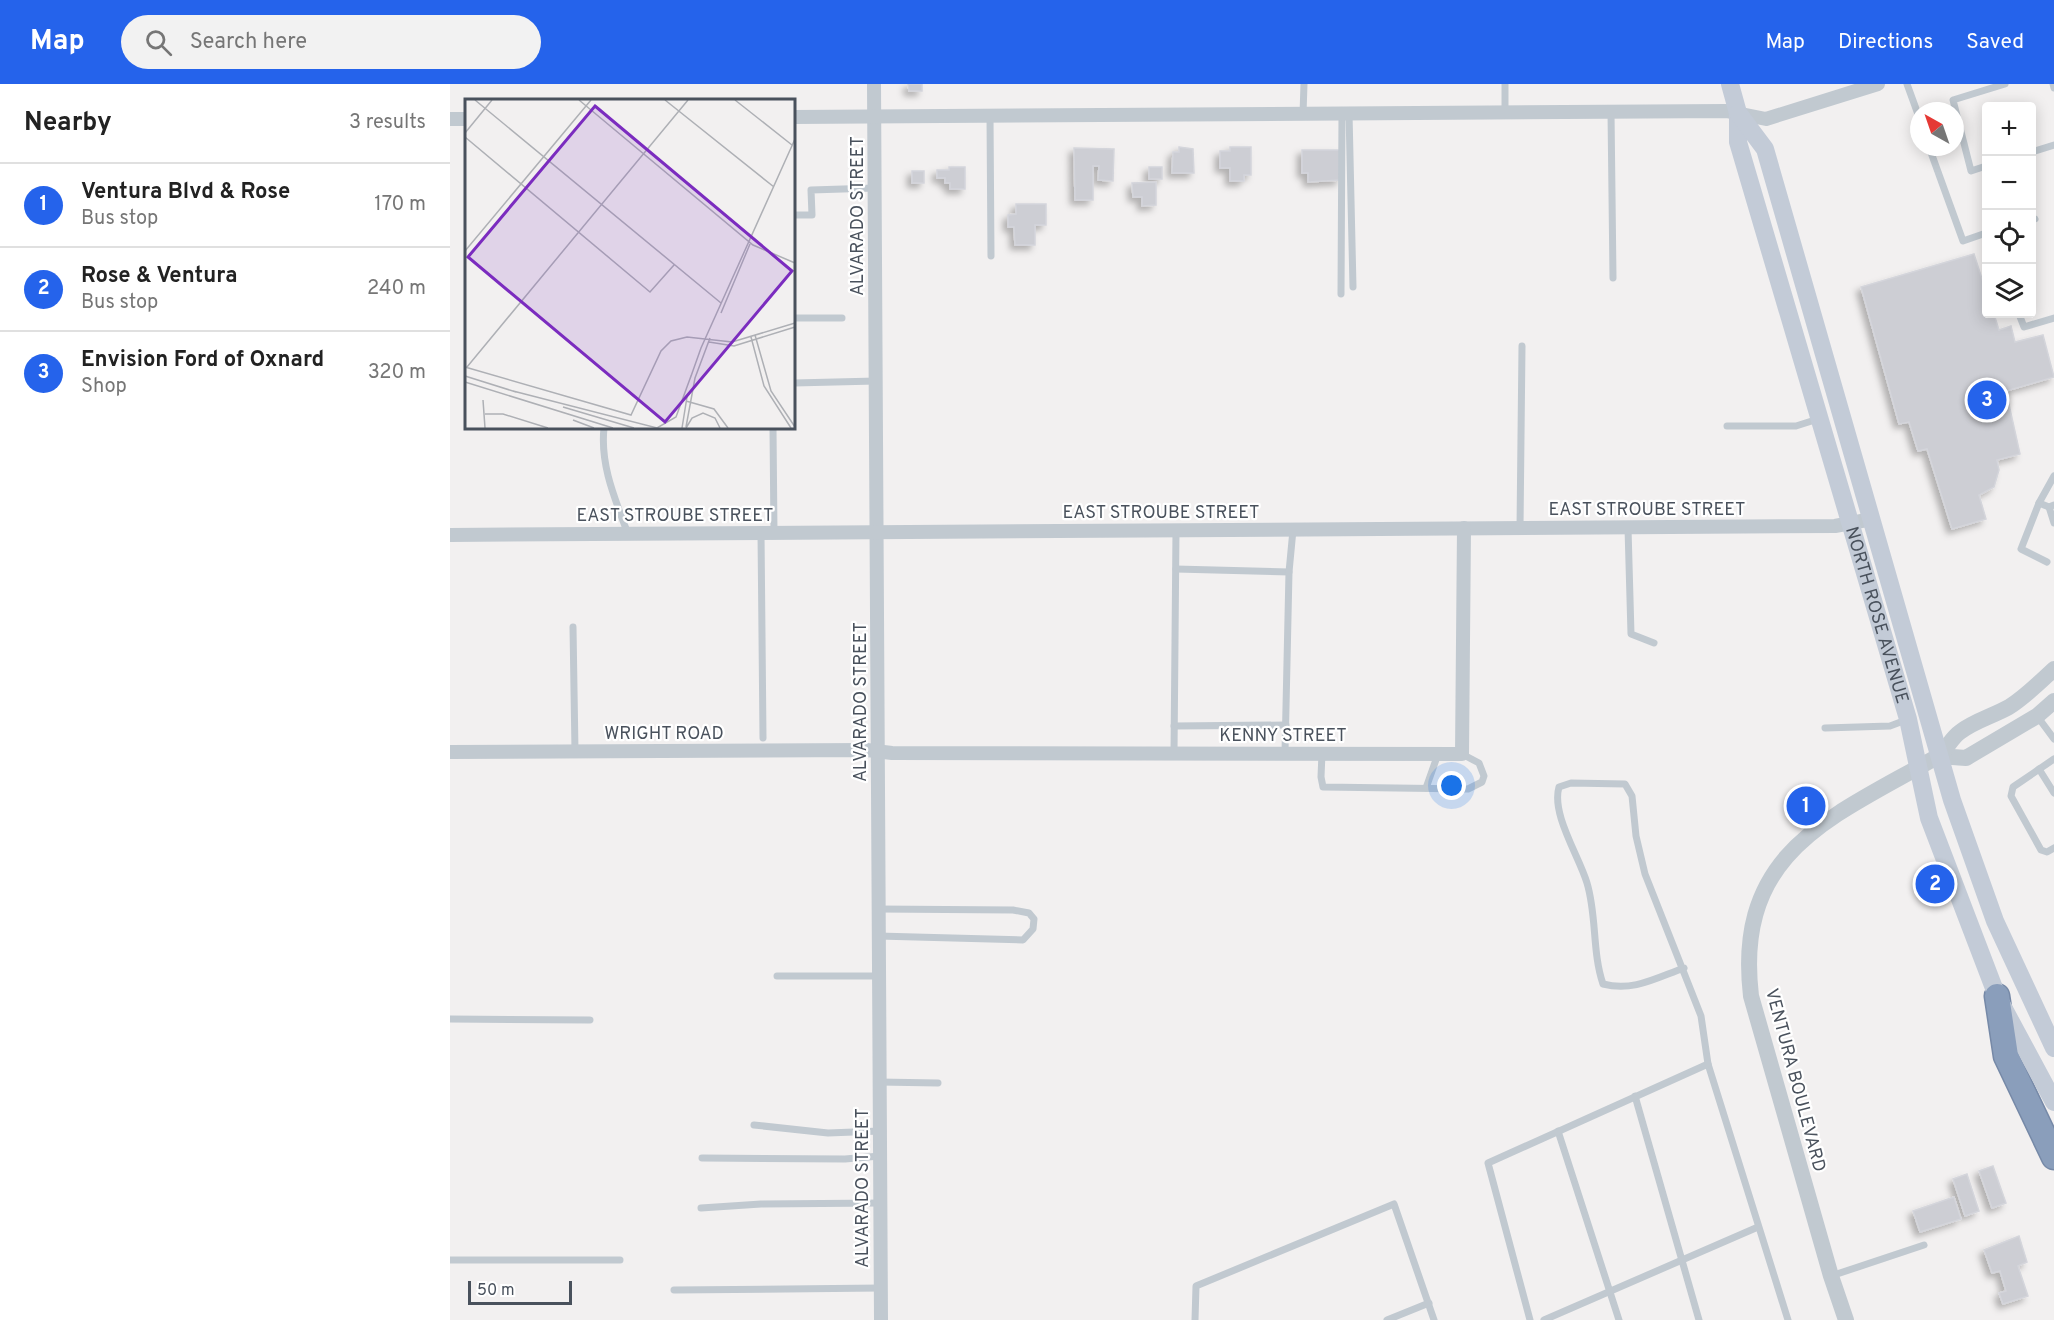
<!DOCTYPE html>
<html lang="en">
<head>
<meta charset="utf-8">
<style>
  body { margin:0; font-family:Overpass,sans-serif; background:#f2f2f2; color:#222 }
  .controls { position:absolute; right:18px; top:18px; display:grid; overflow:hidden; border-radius:6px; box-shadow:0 3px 15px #0003 }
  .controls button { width:54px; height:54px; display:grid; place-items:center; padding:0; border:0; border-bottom:2px solid #e0e0e0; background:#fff; color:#222; font:30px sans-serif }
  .compass { position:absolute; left:1460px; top:18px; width:54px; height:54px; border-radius:50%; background:#fff; box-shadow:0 3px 15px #0003; rotate:320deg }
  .scale { position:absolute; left:18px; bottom:15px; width:104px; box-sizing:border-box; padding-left:6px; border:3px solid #49515c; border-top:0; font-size:16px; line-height:21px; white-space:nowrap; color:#49515c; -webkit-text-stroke:4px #fff; paint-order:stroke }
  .you { position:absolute; left:1002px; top:702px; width:21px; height:21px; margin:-15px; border:4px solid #fff; border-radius:50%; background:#1a73e8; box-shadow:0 0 0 9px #1a73e833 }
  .badge { display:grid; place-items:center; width:39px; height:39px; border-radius:50%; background:#2563eb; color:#fff; font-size:20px; font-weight:700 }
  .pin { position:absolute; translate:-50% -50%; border:3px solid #fff; box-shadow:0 2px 6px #0006 }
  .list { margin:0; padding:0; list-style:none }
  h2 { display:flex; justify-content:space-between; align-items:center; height:78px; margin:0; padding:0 24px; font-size:26px }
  h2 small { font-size:20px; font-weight:400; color:#767676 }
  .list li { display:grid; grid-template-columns:39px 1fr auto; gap:18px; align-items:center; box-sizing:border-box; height:84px; padding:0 24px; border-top:2px solid #e0e0e0 }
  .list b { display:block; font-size:22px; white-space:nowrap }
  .list p { margin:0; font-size:20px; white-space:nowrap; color:#767676 }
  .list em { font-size:20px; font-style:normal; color:#767676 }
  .icon { flex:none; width:33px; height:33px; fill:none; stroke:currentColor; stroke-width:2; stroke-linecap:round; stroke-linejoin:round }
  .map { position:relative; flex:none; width:1604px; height:1236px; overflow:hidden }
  header { display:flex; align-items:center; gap:36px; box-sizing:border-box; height:84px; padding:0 30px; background:#2563eb; color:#fff }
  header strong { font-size:28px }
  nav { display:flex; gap:33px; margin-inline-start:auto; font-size:21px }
  .search { width:420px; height:54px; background:#f2f2f2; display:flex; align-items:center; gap:15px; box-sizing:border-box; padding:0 21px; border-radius:33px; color:#767676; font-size:22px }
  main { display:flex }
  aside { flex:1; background:#fff }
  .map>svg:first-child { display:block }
  .building { fill:#cdced4; stroke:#d4d5db; stroke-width:1.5; filter:url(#shadow) }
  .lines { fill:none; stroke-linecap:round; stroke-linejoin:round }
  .motorway-casing { stroke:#7689a7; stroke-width:27 }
  .service { stroke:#c1c9d0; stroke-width:7 }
  .minor { stroke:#c1c9d0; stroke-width:14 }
  .tertiary { stroke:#c1c9d0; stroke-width:16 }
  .secondary { stroke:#c3cbd7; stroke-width:18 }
  .motorway { stroke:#8a9ebb; stroke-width:24 }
  .labels { text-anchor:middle; stroke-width:4.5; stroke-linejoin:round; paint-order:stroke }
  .street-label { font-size:18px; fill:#49515c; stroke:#fff }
  .inset-road { fill:none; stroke:#aeb0b5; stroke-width:1.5 }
  .view { fill:#7b2cbf; fill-opacity:0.15; stroke:#7b2cbf; stroke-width:3 }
  .inset-edge { fill:none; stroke:#49515c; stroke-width:3 }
</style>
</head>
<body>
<header>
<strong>Map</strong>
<div class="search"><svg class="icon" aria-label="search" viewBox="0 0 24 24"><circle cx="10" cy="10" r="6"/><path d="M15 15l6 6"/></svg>Search here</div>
<nav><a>Map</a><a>Directions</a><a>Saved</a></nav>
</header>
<main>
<aside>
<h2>Nearby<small>3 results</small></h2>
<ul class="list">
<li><span class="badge">1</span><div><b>Ventura Blvd &amp; Rose</b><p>Bus stop</p></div><em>170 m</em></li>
<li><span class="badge">2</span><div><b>Rose &amp; Ventura</b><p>Bus stop</p></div><em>240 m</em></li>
<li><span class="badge">3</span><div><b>Envision Ford of Oxnard</b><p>Shop</p></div><em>320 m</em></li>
</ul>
</aside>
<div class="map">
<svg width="1604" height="1236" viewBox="0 0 1604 1236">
  <defs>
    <filter id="shadow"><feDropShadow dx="-4.5" dy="4.5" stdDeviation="3" flood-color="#0004"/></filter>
  </defs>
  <rect width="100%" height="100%" fill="#f2f0f0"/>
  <g class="building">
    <polygon points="458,0 472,0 472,7 459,7"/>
    <polygon points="729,63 743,65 744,89 722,89 723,68 729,68"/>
    <polygon points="780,63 801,63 801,91 794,91 794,97 780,97 780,84 770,84 770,67 780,67"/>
    <polygon points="624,64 664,65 663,97 648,96 649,82 643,82 643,116 625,116"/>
    <polygon points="852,66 890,66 890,96 858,98 858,89 852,89"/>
    <polygon points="499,83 515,83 515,105 500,105 500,99 495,99 495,94 487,94 487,86 499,86"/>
    <rect x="699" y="83" width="13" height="12"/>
    <rect x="462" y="87" width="12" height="12"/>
    <polygon points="706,98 706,121 692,122 692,113 683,113 682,99"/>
    <polygon points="566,120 596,120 596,141 585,141 585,161 565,161 564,143 558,143 558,131 566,130"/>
    <polygon points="1524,170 1536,207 1536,230 1544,230 1549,246 1561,242 1565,258 1593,251 1604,293 1556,307 1570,370 1547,376 1549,386 1544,403 1529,411 1536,435 1502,445 1477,365 1468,367 1459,338 1449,340 1411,203"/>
    <polygon points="1543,1082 1556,1119 1542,1124 1529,1087"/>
    <polygon points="1517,1090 1529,1127 1515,1132 1503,1095"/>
    <polygon points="1504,1113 1511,1135 1470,1148 1463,1127"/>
    <polygon points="1569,1152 1577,1178 1568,1182 1578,1212 1553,1220 1549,1209 1556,1207 1550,1187 1542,1189 1534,1166"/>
  </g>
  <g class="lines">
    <defs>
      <polyline id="motorway" points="1547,912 1556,972 1604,1073"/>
    </defs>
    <use href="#motorway" class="motorway-casing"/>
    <g class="service">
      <polyline points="1457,0 1469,33"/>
      <polyline points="1603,0 1604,4"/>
      <polyline points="1055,28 1055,0"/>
      <polyline points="1161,28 1163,194"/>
      <polyline points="899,29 903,203"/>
      <polyline points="853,30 854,0"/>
      <polyline points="540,32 541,172"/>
      <polyline points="1479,63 1513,157 1536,149"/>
      <polyline points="1582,68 1604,61"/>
      <polyline points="1536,82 1521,87 1503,16 1555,0"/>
      <polyline points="344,131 362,131 361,106 425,104"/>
      <polyline points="1582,136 1585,135"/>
      <polyline points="891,210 892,29"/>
      <polyline points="1569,230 1574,243 1604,234"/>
      <polyline points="344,234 392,234"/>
      <polyline points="344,299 426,297"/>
      <polyline points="1277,342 1346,342 1368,335"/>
      <path d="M154,344C150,381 165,415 178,450"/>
      <polyline points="323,344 324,449"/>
      <polyline points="1604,392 1589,419 1599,423 1604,421"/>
      <polyline points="1589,419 1571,465 1597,478"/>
      <polyline points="1599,423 1604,439"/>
      <polyline points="1070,444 1072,262"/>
      <polyline points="1178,444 1181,550 1204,559"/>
      <polyline points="311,449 313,654"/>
      <polyline points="726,485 839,488"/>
      <polyline points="123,543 125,667"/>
      <polyline points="1587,632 1604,655"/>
      <polyline points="724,642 836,641"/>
      <polyline points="1375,644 1440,642 1456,636"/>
      <polyline points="835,668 839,488 843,446"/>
      <polyline points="724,669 726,446"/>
      <polyline points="872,669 871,693 873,703 1018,705 1032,698 1034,692 1029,679 1012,670"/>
      <polyline points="1604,675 1563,703 1561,712 1591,766 1597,768 1604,764"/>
      <polyline points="1589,685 1604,709"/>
      <polyline points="976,704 988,670"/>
      <polyline points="428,825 563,826 579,829 584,835 583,845 573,856 428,852"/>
      <path d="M1234,884C1206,894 1183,908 1153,900C1142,868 1147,832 1137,799C1129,772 1101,730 1109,703L1121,699L1175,700L1182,712L1186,752L1195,790L1251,932L1258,980L1338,1236"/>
      <polyline points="327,892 429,892"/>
      <polyline points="0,935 140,936"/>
      <polyline points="429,998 488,999"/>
      <polyline points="1185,1012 1249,1236"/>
      <polyline points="304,1041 378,1049 430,1047"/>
      <polyline points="1108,1047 1169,1236"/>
      <polyline points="252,1074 395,1075 430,1072"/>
      <polyline points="251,1124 311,1120 431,1119"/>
      <polyline points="0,1176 170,1176"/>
      <polyline points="1381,1192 1474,1161"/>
      <polyline points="224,1206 431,1204"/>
      <polyline points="745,1236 746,1202 944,1120 984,1236"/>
      <polyline points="937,1236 979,1219"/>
      <polyline points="1080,1236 1038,1079 1258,980"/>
      <polyline points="1094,1236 1308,1143"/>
    </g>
    <g class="minor">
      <polyline points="424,0 431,1236"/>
      <polyline points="344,33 1276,27 1316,35 1428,0"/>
      <polyline points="0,35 16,35"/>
      <polyline points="0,451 1385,442 1422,435"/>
      <polyline points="0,668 417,666 442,669 1012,670 1014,444"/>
    </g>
    <g class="tertiary">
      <polyline points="1489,672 1516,674 1587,632 1604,617"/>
      <path d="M1396,1236L1381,1192L1301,912C1284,768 1380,734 1485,674C1496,668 1500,655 1510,648C1524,637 1543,632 1559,623C1575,613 1590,598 1604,585"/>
    </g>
    <g class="secondary">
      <path id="s1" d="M1280,0L1288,29V58L1458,635L1479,734L1547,912L1604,1018"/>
      <polyline points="1288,29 1315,65 1502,716 1545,837 1604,964"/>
    </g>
    <use href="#motorway" class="motorway"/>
  </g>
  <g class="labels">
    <g class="street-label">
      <text transform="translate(407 132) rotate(-90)" y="6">ALVARADO STREET</text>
      <text x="1197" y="431">EAST STROUBE STREET</text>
      <text x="711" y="434">EAST STROUBE STREET</text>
      <text x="225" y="437">EAST STROUBE STREET</text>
      <text dy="6" stroke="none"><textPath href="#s1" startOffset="552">NORTH ROSE AVENUE</textPath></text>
      <text transform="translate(410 618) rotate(-90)" y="6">ALVARADO STREET</text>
      <text x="214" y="655">WRIGHT ROAD</text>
      <text x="833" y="657">KENNY STREET</text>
      <text transform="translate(1346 996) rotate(75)" y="6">VENTURA BOULEVARD</text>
      <text transform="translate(412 1104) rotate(-90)" y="6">ALVARADO STREET</text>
    </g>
  </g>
  <g transform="translate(15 15)">
    <rect width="330" height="330" fill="#f2f0f0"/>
    <path class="inset-road" d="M10,1L256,204M114,1L288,146L330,164M200,1L309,88M270,1L327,46M0,34L27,1M0,38L185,193L209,166M0,152L126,1M256,214L285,145M290,236L306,292L330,328M286,238L299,287L326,329M244,243L269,247L330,228M0,268L166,316L196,252L206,242L222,238L267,243L330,224M2,268L223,1M0,277L51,293M225,280L236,249L330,40M0,283L148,329M48,292L192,329L211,318L226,277M18,301L20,329M221,302L249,310L263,329M98,308L169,329M20,315H38L83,329M108,321L129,329M221,328L230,279L245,239M217,329L222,298M221,329L227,319L238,314L250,319L255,329"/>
    <path class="view" d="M130,7L327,172L200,323L3,158Z"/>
    <rect width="330" height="330" class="inset-edge"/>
  </g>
</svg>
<div class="controls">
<button>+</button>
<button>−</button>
<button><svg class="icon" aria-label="locate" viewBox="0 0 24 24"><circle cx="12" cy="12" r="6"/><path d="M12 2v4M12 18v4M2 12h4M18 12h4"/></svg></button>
<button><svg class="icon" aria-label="layers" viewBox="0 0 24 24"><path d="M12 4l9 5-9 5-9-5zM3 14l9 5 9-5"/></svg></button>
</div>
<svg class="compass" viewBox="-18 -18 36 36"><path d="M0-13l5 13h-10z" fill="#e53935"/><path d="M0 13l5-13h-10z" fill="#767676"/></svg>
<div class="scale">50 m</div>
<div class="you"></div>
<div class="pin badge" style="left:1356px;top:722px">1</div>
<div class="pin badge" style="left:1485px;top:800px">2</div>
<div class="pin badge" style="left:1537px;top:316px">3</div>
</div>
</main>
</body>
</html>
